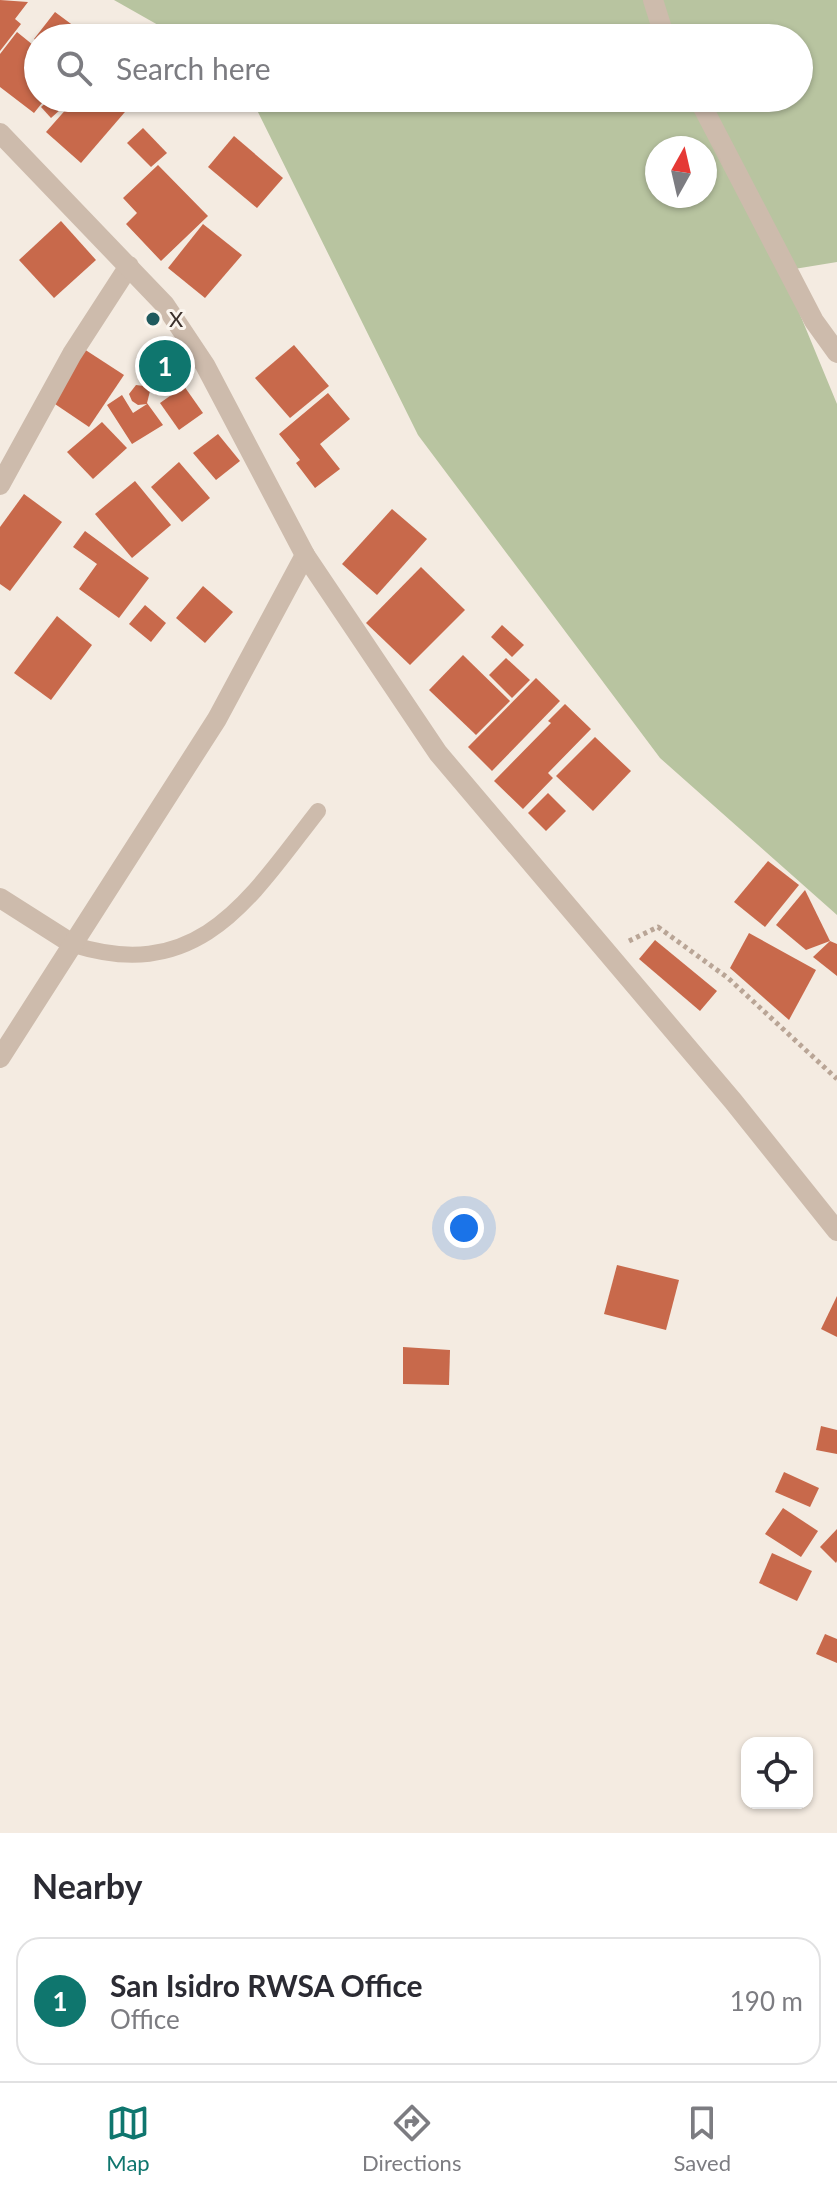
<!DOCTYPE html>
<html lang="en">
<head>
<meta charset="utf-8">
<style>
  body { margin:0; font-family:Lato,sans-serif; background:#f7f7f7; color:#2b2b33 }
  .controls { position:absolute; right:24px; bottom:24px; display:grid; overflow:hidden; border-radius:16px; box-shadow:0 2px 6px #0004 }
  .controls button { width:72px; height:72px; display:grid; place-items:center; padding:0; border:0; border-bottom:2px solid #e1e1e2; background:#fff; color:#2b2b33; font:40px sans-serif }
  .compass { position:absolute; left:645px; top:136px; width:72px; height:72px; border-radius:50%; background:#fff; box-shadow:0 2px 6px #0004; rotate:8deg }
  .you { position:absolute; left:464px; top:1228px; width:28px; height:28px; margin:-20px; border:6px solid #fff; border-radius:50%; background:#1a73e8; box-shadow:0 0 0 12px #1a73e833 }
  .badge { display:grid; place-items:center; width:52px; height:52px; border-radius:50%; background:#0f766e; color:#fff; font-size:26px; font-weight:700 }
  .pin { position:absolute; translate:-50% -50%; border:4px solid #fff; box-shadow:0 2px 8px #0006 }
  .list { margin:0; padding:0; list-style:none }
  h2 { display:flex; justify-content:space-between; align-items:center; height:104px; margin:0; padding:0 32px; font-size:34px }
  h2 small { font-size:26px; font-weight:400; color:#7c7c81 }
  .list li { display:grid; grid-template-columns:52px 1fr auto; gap:24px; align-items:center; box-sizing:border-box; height:128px; margin:0 16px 16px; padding:0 16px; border:2px solid #e1e1e2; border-radius:24px }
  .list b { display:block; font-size:30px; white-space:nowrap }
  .list p { margin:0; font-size:26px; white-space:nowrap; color:#7c7c81 }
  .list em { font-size:26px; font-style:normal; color:#7c7c81 }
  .icon { flex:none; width:44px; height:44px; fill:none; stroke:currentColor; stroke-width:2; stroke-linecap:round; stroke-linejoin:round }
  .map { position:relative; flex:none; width:837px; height:1833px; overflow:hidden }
  .search { position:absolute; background:#fff; box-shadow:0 2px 6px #0004; left:24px; right:24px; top:24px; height:88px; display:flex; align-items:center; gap:20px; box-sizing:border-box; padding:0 28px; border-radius:44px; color:#7c7c81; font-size:30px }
  .sheet { height:248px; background:#fff }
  nav { display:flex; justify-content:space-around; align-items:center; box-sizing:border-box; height:112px; border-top:2px solid #e1e1e2; background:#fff; font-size:22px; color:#7c7c81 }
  nav a { display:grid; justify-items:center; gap:4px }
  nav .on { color:#0f766e }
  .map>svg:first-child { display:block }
  .green { fill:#b8c4a0; fill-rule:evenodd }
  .building { fill:#c8694b }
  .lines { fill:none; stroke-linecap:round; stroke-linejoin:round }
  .path { stroke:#b9a596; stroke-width:5; stroke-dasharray:4 4; stroke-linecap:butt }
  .service { stroke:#cdbbac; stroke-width:16 }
  .minor { stroke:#cdbbac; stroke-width:20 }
  .tertiary { stroke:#cdbbac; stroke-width:20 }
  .poi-dot { fill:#1f5a5e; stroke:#fbf5ee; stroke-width:3 }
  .labels { text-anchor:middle; stroke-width:6; stroke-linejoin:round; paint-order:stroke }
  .poi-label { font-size:22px; fill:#3b302b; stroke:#fbf5ee; text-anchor:start }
</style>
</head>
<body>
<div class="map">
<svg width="837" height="1833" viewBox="0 0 837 1833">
  <rect width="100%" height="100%" fill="#f4ebe1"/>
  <path class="green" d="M114,0H837V262L782,271L837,404V915L660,758L418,435L251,98H799V38H181ZM657,148H705V196H657Z"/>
  <g class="building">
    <polygon points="0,0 28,2 15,19 21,24 0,51"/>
    <polygon points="55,12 90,38 38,38 38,42 34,39"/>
    <polygon points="17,32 38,49 38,98 46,98 34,113 0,87 0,54"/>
    <polygon points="51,98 67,98 70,101 51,118 41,107"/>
    <polygon points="76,98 137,98 81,163 46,132"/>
    <polygon points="143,128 167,153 151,167 127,143"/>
    <polygon points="234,136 283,178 257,208 208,167"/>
    <polygon points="158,165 208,216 161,261 126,224 137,213 123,198"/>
    <polygon points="61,221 96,260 54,298 19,260"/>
    <polygon points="203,224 242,255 205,298 168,268"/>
    <polygon points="173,337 194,374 156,395 136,358"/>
    <polygon points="294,345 329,386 290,418 255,378"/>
    <polygon points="84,349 124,375 89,427 49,400"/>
    <polygon points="136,385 144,386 150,391 147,403 163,425 132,444 107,405 122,395 133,413 147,404 138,405 132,401 129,394"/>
    <polygon points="184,386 203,413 179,430 160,403"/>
    <polygon points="328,393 350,419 320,444 340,469 315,488 296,463 300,460 279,434"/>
    <polygon points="102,422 127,448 93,479 67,452"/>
    <polygon points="218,434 240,461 216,480 193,453"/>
    <polygon points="179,462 210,498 182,522 151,487"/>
    <polygon points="135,481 171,525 132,558 95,514"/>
    <polygon points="24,494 62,522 10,591 0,584 0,527"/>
    <polygon points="392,509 427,539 377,595 342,564"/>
    <polygon points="85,531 149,578 119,618 79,589 97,564 73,547"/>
    <polygon points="421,567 465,610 410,665 366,623"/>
    <polygon points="203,586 233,612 205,643 176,618"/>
    <polygon points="145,605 166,623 151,642 129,624"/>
    <polygon points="57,616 92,645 51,700 14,673"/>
    <polygon points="502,625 524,645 512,657 491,637"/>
    <polygon points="463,655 510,701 476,735 429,690"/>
    <polygon points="506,658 530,680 512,698 489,675"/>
    <polygon points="536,678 560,701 492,771 468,747"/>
    <polygon points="565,704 591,729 548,773 553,778 523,809 494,781 551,723 548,721"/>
    <polygon points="595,737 631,771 593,811 556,776"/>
    <polygon points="548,793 566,811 546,831 528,813"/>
    <polygon points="768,861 799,885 765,927 734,902"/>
    <polygon points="805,890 830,941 806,950 776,925"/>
    <polygon points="749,933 816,970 789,1020 730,968"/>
    <polygon points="655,940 717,991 700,1011 639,959"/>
    <polygon points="830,941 837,944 837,976 813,957"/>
    <polygon points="617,1265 679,1280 666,1330 604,1314"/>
    <polygon points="837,1296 837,1337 821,1329"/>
    <polygon points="403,1347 450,1350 449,1385 403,1384"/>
    <polygon points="821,1426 837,1430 837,1454 816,1450"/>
    <polygon points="784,1472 819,1488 810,1507 775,1492"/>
    <polygon points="783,1508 818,1531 801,1557 765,1534"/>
    <polygon points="837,1529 837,1561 836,1563 820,1547"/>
    <polygon points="772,1553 812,1571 797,1601 759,1583"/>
    <polygon points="825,1634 837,1639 837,1663 816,1654"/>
  </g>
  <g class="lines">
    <polyline class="path" points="629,941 658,927 728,978 837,1079"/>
    <path class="service" d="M74,945C200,984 250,898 318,811"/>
    <g class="minor">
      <polyline points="653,0 665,38"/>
      <polyline points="698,98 814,321 837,353"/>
      <polyline points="0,485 72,354 129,266"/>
      <polyline points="0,898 74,945"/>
      <polyline points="0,1058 217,719 305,555"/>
    </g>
    <polyline class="tertiary" points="0,133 165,305 205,365 305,555 438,753 733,1101 837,1231"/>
  </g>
  <circle class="poi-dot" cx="153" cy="319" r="8"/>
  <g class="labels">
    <g class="poi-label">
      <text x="169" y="327">X</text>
    </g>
  </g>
</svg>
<div class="controls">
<button><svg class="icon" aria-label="locate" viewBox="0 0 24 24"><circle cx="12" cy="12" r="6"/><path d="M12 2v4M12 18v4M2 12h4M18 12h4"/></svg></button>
</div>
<svg class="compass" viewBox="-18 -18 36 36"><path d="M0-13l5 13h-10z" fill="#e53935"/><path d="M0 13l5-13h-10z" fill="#7c7c81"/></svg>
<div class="you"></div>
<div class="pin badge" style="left:165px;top:366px">1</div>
<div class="search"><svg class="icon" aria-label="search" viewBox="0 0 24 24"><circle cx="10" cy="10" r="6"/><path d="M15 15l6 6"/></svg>Search here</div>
</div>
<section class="sheet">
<h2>Nearby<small></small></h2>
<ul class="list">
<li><span class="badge">1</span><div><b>San Isidro RWSA Office</b><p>Office</p></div><em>190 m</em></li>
</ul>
</section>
<nav>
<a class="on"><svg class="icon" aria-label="map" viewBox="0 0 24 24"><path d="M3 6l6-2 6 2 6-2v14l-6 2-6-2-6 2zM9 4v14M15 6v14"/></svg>Map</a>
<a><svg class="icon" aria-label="directions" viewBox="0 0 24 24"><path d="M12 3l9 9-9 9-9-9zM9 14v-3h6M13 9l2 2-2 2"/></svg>Directions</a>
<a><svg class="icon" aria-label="saved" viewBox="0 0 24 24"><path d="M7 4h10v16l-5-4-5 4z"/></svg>Saved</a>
</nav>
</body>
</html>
